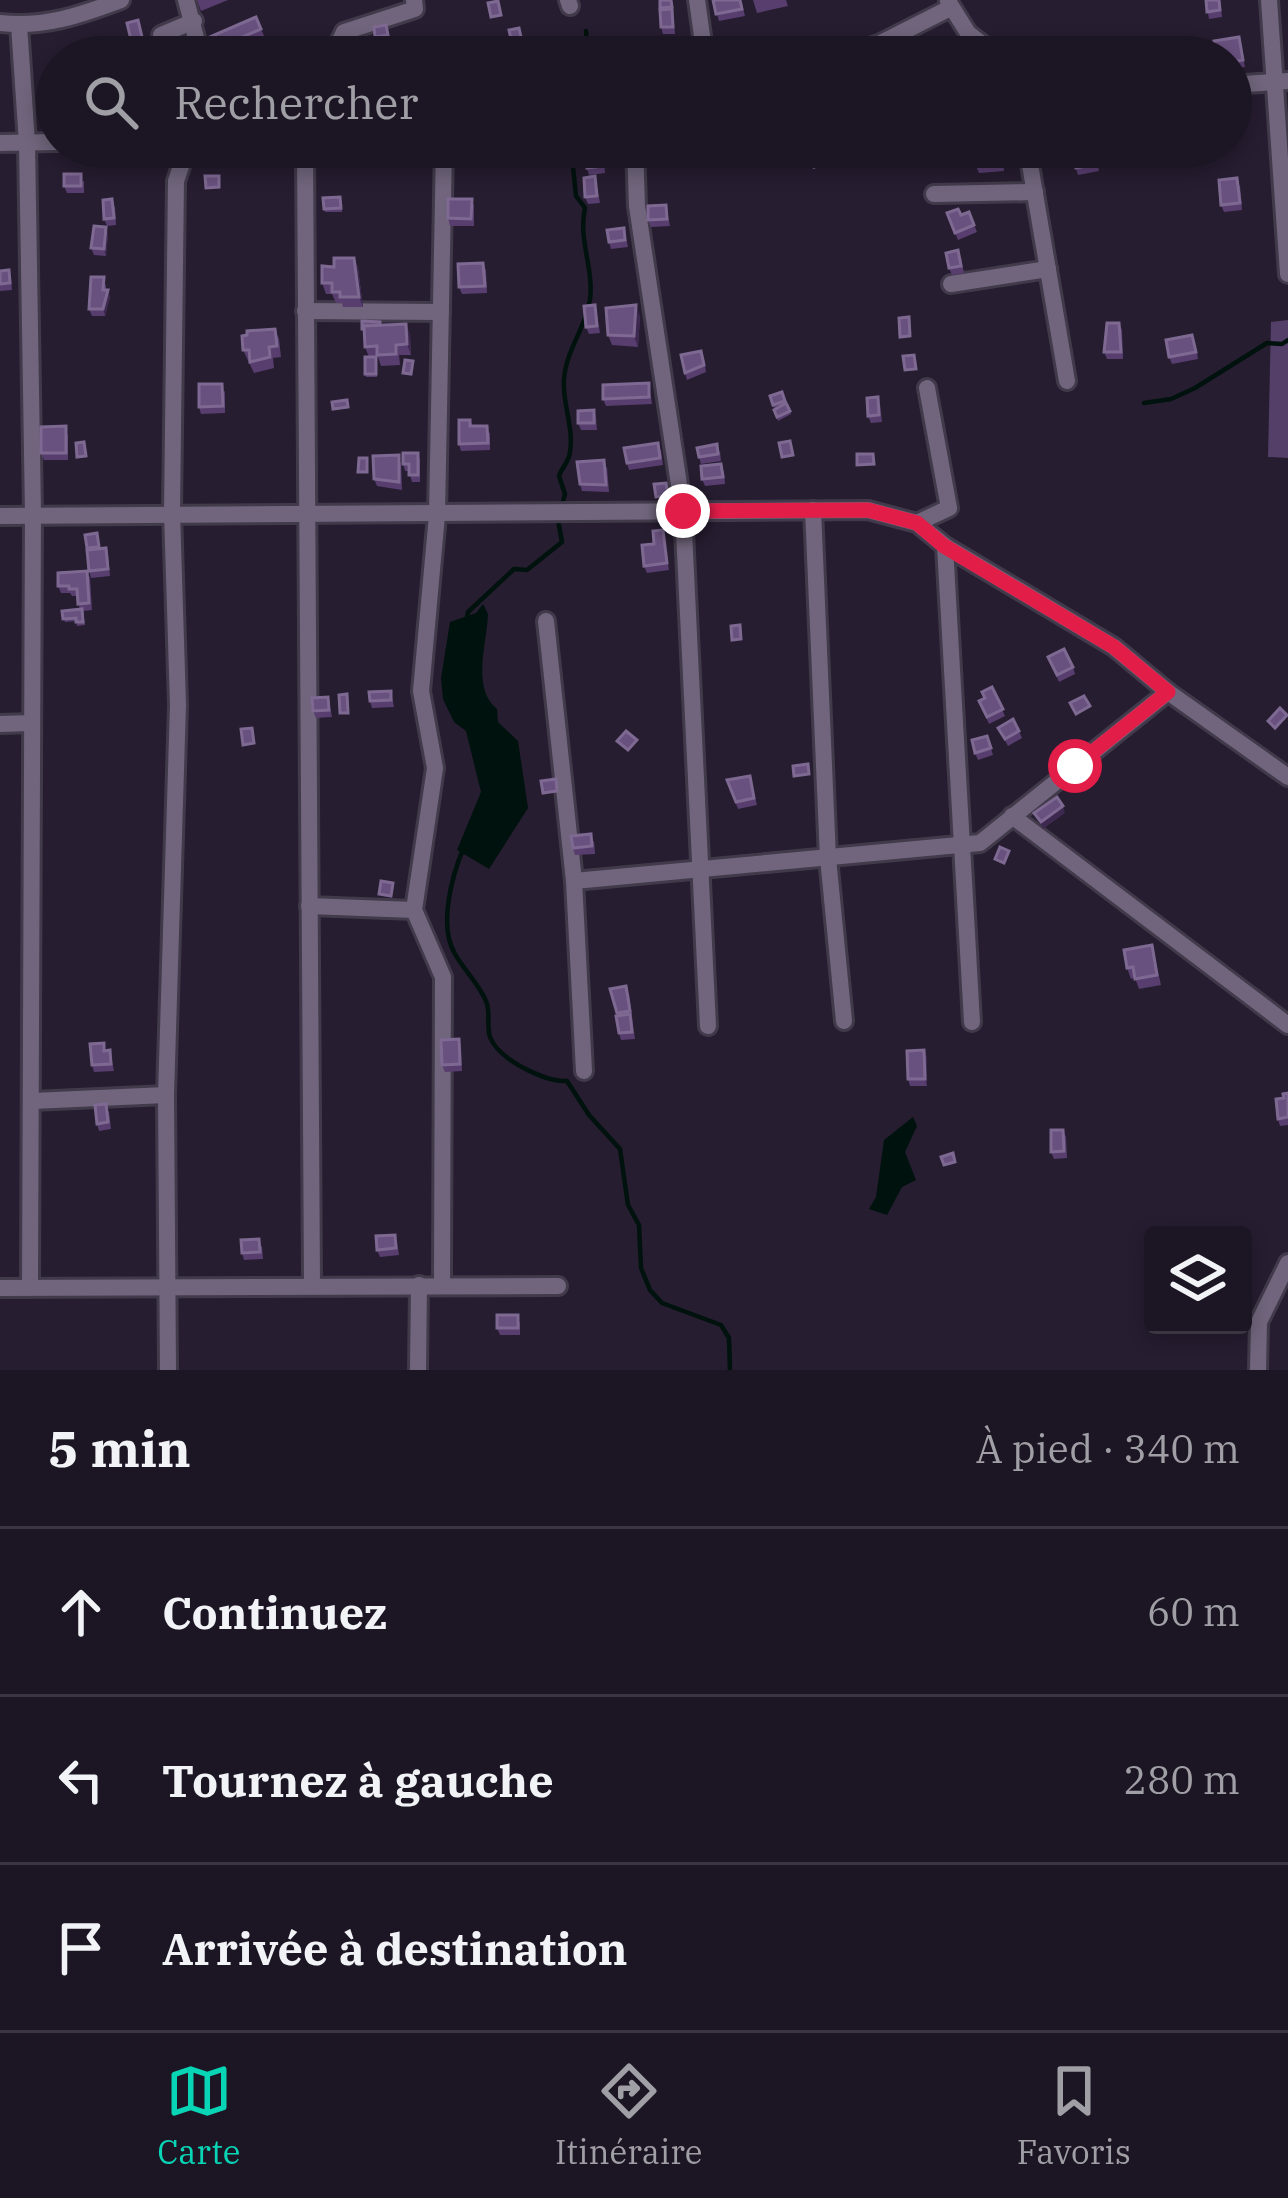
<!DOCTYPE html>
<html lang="fr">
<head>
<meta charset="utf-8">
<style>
  body { margin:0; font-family:"IBM Plex Serif",serif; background:#292331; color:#f1f3f6 }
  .controls { position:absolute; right:36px; bottom:36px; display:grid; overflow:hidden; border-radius:12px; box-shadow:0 6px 18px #0003 }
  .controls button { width:108px; height:108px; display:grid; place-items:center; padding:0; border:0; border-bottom:3px solid #3a3541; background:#1c1624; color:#f1f3f6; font:60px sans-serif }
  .stop { position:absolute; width:36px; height:36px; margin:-27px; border:9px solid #e11d48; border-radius:50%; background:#fff }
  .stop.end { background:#e11d48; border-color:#fff; box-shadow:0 3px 12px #0008 }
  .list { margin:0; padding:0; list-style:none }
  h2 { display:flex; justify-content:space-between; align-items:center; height:156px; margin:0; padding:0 48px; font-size:51px }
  h2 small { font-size:39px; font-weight:400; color:#a09fa6 }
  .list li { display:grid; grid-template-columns:78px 1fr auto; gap:36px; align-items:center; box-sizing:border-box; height:168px; padding:0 48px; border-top:3px solid #3a3541 }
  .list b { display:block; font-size:45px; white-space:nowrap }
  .list em { font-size:39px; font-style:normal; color:#a09fa6 }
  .icon { flex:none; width:66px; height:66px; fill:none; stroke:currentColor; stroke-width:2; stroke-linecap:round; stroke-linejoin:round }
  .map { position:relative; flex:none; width:1288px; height:1370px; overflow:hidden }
  .search { position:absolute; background:#1c1624; box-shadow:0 6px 18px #0003; left:36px; right:36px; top:36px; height:132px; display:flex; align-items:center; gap:30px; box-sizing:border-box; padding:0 42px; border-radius:66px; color:#a09fa6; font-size:45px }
  .sheet { height:660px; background:#1c1624 }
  nav { display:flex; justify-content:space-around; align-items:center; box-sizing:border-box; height:168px; border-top:3px solid #3a3541; background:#1c1624; font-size:33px; color:#a09fa6 }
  nav a { display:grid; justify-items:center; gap:6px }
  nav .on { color:#08d5b5 }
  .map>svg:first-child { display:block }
  .green { fill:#533f67 }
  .water { fill:#00120d }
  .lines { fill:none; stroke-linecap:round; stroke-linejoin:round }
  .stream { stroke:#00120d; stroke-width:4.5 }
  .minor-casing { stroke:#413a4a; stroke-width:22 }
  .minor { stroke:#70657c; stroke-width:16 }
  .wall { fill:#583e6f }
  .shaded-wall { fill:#3d2950 }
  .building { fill:#68517e; stroke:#7e6992; stroke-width:3 }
  .route { stroke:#e11d48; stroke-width:15 }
</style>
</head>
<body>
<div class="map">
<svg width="1288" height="1370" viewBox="0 0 1288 1370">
  <rect width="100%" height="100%" fill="#261d30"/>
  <polygon class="green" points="1288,320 1288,458 1268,457 1271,322"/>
  <g class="water">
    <path d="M483,604L488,614C487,644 471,688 497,709L498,722L518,741L528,808L489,869L457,850L481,792L466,731L454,722L443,699L441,678L450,622L476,613Z"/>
    <polygon points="913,1117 917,1126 905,1152 916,1180 902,1187 887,1215 869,1209 876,1197 884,1140"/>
  </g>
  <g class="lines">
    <g class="stream">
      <polyline points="586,31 588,57"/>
      <polyline points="1144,403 1171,399 1195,388 1267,343 1282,344 1288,340"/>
      <path d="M561,509L565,494L559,476C562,467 569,462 570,452C574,427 562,403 564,379C566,350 586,327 590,300C594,267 578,241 585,208L576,196L571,147"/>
      <polyline points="467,619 468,612 514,569 527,570 562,542 558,520"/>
      <path d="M464,847C452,875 438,926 455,954C464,970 479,984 486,1001C491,1012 486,1025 490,1037C499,1060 545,1082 567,1081L589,1115L620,1149L628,1205L639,1225L641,1268L650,1290L662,1303L721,1325L729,1338L730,1370"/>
    </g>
    <defs>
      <g id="minor">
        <polyline points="186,0 201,57"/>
        <polyline points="568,0 570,6"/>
        <polyline points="697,0 705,57"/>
        <polyline points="1269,0 1288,274"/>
        <polyline points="948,1 968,33 999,57"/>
        <path d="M0,23C44,28 81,15 121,0"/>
        <polyline points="19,25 27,143 33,513 30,1287"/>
        <polyline points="161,35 194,21"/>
        <polyline points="332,57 344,32 415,9 414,0"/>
        <polyline points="839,57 879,44 950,8"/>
        <polyline points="1231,85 1288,81"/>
        <polyline points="0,143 57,142"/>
        <polyline points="305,147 312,1284"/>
        <polyline points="635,147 637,206 683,511 708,1026"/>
        <polyline points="1027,147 1067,381"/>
        <polyline points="934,194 1035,192"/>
        <polyline points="951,284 1048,269"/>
        <polyline points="305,311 441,312"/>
        <polyline points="813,510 828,858 844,1021"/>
        <polyline points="0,516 868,510 917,523 945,546 1114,647 1168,692 1288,777"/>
        <polyline points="917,523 949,508 927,388"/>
        <polyline points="945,546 972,1022"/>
        <polyline points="546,621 574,881 584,1071"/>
        <polyline points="0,724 32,723"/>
        <polyline points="1012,816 1288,1025"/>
        <polyline points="574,881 980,843 1168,692"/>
        <polyline points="309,906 414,910"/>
        <polyline points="32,1101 166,1095"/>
        <polyline points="442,1285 443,977 414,910 435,768 421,691 437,515 444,147"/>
        <polyline points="0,1288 558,1286"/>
        <polyline points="168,1370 166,1095 178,705 172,513 176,181 184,157 193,147"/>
        <polyline points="418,1370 419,1285"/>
        <polyline points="1258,1370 1259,1322 1288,1263"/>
      </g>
    </defs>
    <use href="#minor" class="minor-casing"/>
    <use href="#minor" class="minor"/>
  </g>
  <g class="wall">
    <polygon points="197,0 228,0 201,11"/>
    <polygon points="660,0 672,0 675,34 663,34 661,27"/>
    <polygon points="713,0 741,0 745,16 719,21"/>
    <polygon points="753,0 786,0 788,6 757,13"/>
    <polygon points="1206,0 1220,0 1222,17 1209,19"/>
    <polygon points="256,17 264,36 212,57 205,39"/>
    <polygon points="140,27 144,44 133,47 131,40"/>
    <polygon points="522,35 526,53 515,55 513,48"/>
    <polygon points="1239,37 1245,67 1231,69 1231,57"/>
    <polygon points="937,147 956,147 957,151 939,153 942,165 925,167 922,154 938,151"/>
    <polygon points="1093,147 1099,171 1078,175 1076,168"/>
    <polygon points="1002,152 1004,171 979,173 976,166"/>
    <polygon points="604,159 605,173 589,175 587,168"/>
    <polygon points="595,176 600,203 588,204 585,197"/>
    <polygon points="84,181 84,193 67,193 64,186"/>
    <polygon points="1240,185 1242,210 1224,212 1221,205"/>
    <polygon points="472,199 474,206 474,226 450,226 448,218"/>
    <polygon points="342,201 342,212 325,212 324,209"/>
    <polygon points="666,205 670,226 651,227 648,220"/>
    <polygon points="115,206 116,225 107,226 104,219"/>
    <polygon points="969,212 977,232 958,240 947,213 961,215"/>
    <polygon points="106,227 108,234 106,256 94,255 91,248"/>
    <polygon points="624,228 628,247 611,249 609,242"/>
    <polygon points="961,257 964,273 952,275 949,268"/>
    <polygon points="354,258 358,268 363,307 343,307 342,303 336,303 332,294 326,294 322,283 334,267"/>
    <polygon points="483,263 486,270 487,293 462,294 459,287"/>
    <polygon points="0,271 11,277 12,290 0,291"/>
    <polygon points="106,284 106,290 110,297 105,316 92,316 89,309"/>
    <polygon points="595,305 600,333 589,334 586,327"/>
    <polygon points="640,316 638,347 612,345 608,335"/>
    <polygon points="1119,323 1122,330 1123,359 1107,359 1104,352"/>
    <polygon points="406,324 410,335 411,355 399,355 400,365 381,366 378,357 373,357 377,360 377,377 366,377 365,374 369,357 365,347 364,333 362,329 382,326"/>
    <polygon points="275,329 279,339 281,357 273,358 274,368 254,373 243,350"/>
    <polygon points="1195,342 1198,359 1172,364 1169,357"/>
    <polygon points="704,358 706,372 687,380 685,373"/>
    <polygon points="649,383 652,404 606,406 603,399"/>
    <polygon points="225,391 225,413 201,414 199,407"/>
    <polygon points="782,392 791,414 778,421 774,410 779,407 774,408 770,396"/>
    <polygon points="880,404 882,422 871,423 868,416"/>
    <polygon points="594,410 596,417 597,430 581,430 578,423"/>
    <polygon points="470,420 473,426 490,433 490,450 461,451 459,444"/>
    <polygon points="68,434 68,460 44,460 41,453"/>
    <polygon points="661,450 663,465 629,470 627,463"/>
    <polygon points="720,451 721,461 701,464 699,457"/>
    <polygon points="418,453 420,460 420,482 412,482 409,471 405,471 403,464"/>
    <polygon points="401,462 402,490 377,486 374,479"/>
    <polygon points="607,467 609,492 582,491 580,484"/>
    <polygon points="724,471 725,484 705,486 702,479"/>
    <polygon points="663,530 669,570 647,573 644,566"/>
    <polygon points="98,537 100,549 106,548 108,556 110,576 91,578 89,571 88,550"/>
    <polygon points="87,571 90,578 92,610 83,611 85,625 77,626 76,621 65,622 62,611 80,610 77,596 72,596 70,593 61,593 58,586"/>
    <polygon points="1048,657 1073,667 1075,674 1059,682"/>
    <polygon points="992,687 1005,716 989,724 979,701 985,698"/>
    <polygon points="391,691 394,707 372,708 370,701"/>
    <polygon points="328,697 332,717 316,718 313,711"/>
    <polygon points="998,728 1019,731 1022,738 1008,746"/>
    <polygon points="987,736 993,755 978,760 975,753"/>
    <polygon points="750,776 757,805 738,809 727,780"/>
    <polygon points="594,841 595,854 575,855 573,848"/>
    <polygon points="1152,945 1161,985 1139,989 1135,978 1131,979 1127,968"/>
    <polygon points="610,989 629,993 635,1039 621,1040 619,1033 618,1016"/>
    <polygon points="459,1039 461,1046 462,1071 445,1072 442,1065"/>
    <polygon points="110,1050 114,1071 94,1072 92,1065 106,1051"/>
    <polygon points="927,1057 927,1086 910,1086 908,1079"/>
    <polygon points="1288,1093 1288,1125 1280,1126 1278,1119"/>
    <polygon points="109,1111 111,1129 99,1131 97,1124"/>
    <polygon points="1063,1130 1066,1137 1067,1158 1054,1159 1051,1152"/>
    <polygon points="397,1242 399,1255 380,1257 377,1250"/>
    <polygon points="262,1246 263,1259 244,1260 242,1253"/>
    <polygon points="520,1322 520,1335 500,1335 497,1328"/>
  </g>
  <g class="shaded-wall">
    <polygon points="106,227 108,234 106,256 104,249"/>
    <polygon points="354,258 358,268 363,307 359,297"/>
    <polygon points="108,290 110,297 105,316 103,309"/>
    <polygon points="636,305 640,316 638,347 634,336"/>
    <polygon points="406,324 410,335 411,355 407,344"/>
    <polygon points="1063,806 1065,813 1043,829 1041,822"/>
    <polygon points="924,1050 927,1057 927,1086 925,1079"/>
  </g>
  <g class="building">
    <polygon points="660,0 671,0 672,7 660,8"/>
    <polygon points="713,0 740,0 742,9 716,14"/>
    <polygon points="1206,0 1219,0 1220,10 1207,12"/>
    <polygon points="498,1 501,15 491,17 488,3"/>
    <polygon points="672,9 673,27 661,27 660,10"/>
    <polygon points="256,17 261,29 210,51 205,39"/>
    <polygon points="138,20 142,37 131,40 127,23"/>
    <polygon points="386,25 388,35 375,37 374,27"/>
    <polygon points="519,28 523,46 513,48 509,30"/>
    <polygon points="1239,37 1243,60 1231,62 1231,57 1217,57 1214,41"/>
    <polygon points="1000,147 1002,164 976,166 974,148"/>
    <polygon points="1071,147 1093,147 1096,164 1076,168"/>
    <polygon points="820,149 824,164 814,167 810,152"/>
    <polygon points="939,151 941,161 923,164 922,154"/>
    <polygon points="601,152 603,166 587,168 585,155"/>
    <rect x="64" y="174" width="17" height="12"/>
    <polygon points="205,176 219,176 219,187 206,188"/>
    <polygon points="595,176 597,196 585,197 584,178"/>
    <polygon points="1237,178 1240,203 1221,205 1219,180"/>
    <polygon points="340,197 341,208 324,209 323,198"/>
    <polygon points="112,199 114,218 104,219 103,200"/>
    <polygon points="448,199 472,199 471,219 448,218"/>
    <polygon points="666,205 667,219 648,220 648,206"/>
    <polygon points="958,209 961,215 969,212 974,225 955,233 947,213"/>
    <polygon points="94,226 106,227 104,249 91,248"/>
    <polygon points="624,228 625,240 609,242 607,230"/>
    <polygon points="958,250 961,266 949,268 946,253"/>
    <polygon points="334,258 354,258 359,297 340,297 340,292 332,292 332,283 322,283 322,266 334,267"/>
    <polygon points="483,263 485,286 459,287 458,264"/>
    <polygon points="9,270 10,283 0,284 0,271"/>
    <polygon points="91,277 104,277 103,290 108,290 103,309 89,309"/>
    <polygon points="595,305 597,326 586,327 584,306"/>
    <polygon points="636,305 634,336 608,335 606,308"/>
    <polygon points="909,317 910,336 900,337 899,318"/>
    <polygon points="362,321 380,322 380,326 364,326 364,329 362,329"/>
    <polygon points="1107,323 1119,323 1121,352 1104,352"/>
    <polygon points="406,324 407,344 396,345 396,354 377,355 377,346 365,347 364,326"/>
    <polygon points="275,329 277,346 269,347 270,357 250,362 249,350 243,350 242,336 247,335 247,331"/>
    <polygon points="1192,335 1196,352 1169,357 1166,340"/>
    <polygon points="701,351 704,365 685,373 681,355"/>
    <polygon points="914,355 916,369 905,370 903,356"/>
    <rect x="365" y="357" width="11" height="17"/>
    <polygon points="405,360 413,361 411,374 403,373"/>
    <polygon points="649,383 649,397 603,399 603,385"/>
    <polygon points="199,384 222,384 223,406 199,407"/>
    <polygon points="782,392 785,401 773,405 770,396"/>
    <polygon points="878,397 879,415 868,416 867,398"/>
    <polygon points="347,400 348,407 333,409 332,402"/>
    <polygon points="786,403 790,411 777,417 774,410"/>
    <polygon points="594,410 594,423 578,423 578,411"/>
    <polygon points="459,420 470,420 470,426 487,426 488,443 459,444"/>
    <polygon points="66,426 66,453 41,453 41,427"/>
    <polygon points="790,441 793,455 782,457 779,443"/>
    <polygon points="84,442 86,456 77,457 76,443"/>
    <polygon points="658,443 660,458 627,463 624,448"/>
    <polygon points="717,444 718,454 699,457 697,448"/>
    <polygon points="403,453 418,453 418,475 409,475 409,464 403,464"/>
    <polygon points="857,454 873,454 874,464 857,465"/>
    <polygon points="399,455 399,482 374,479 373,456"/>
    <polygon points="359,458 367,458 367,472 358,472"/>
    <polygon points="604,460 606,485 580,484 577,462"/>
    <polygon points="721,464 723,477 702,479 701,466"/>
    <polygon points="666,483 668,496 656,497 654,484"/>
    <polygon points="663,530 667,563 644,566 642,545 654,544 653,531"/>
    <polygon points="97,533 99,547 87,548 85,535"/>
    <polygon points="106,548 108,569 89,571 87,550"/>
    <polygon points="87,571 89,603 78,604 77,589 69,589 69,586 58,586 58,573"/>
    <polygon points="82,609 83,622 76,622 76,618 63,619 62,611"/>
    <polygon points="740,625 741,639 732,640 731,626"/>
    <polygon points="1064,649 1073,667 1057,675 1048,657"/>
    <polygon points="992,687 1003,709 987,717 979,701 985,698 982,692"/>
    <polygon points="391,691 391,700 370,701 369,692"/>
    <polygon points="347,694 348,713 340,713 339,695"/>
    <polygon points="1084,696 1090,706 1076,714 1070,703"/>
    <polygon points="328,697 329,710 313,711 312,698"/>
    <polygon points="1280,708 1287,715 1275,728 1268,721"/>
    <polygon points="1013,719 1019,731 1005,739 998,728"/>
    <polygon points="252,728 254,743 243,745 241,729"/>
    <polygon points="626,731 637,740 628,750 617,741"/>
    <polygon points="987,736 991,748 975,753 972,740"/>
    <polygon points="808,764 809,774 794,776 793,766"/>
    <polygon points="750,776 754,798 736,802 727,780"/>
    <polygon points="556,779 557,791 543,793 541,781"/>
    <polygon points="1057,797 1063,806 1041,822 1034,813"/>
    <polygon points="591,834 592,846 573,848 571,836"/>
    <polygon points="1000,847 1009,851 1004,863 995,859"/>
    <polygon points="381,881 393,883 391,896 379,894"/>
    <polygon points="1152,945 1157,975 1135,979 1133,967 1127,968 1124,950"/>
    <polygon points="626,986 630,1011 617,1013 610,989"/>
    <polygon points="630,1014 632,1032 619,1033 616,1016"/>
    <polygon points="459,1039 460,1064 442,1065 441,1040"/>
    <polygon points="104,1043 104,1051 110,1050 111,1064 92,1065 90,1044"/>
    <polygon points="924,1050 925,1079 908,1079 907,1051"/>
    <polygon points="1288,1093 1288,1117 1278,1119 1276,1099 1284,1098 1283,1094"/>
    <polygon points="106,1104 108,1122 97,1124 95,1105"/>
    <polygon points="1051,1130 1063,1130 1064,1151 1051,1152"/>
    <polygon points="953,1153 955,1162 944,1165 941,1157"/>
    <polygon points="395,1235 396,1248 377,1250 376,1236"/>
    <polygon points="259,1239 260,1252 242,1253 241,1240"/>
    <rect x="497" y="1315" width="21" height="13"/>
  </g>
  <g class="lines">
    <polyline class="route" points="683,511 868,510 917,523 944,546 1114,647 1168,692 1075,766"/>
  </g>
</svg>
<div class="controls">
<button><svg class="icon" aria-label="layers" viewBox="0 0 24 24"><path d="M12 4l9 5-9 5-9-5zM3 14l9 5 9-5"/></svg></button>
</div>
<div class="stop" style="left:1075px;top:766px"></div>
<div class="stop end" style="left:683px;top:511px"></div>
<div class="search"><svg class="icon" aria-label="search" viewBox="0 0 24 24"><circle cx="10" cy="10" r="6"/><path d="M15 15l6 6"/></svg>Rechercher</div>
</div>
<section class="sheet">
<h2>5 min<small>À pied · 340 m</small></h2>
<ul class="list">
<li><svg class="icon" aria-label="ahead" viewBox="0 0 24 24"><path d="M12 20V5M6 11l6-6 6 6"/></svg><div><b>Continuez</b></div><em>60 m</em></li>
<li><svg class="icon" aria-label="left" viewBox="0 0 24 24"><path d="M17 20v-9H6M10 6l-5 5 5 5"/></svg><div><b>Tournez à gauche</b></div><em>280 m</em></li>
<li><svg class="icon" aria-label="arrive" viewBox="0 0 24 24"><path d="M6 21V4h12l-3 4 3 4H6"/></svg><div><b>Arrivée à destination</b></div></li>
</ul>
</section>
<nav>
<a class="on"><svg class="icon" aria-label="map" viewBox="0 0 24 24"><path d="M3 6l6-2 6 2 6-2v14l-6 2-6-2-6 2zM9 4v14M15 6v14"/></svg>Carte</a>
<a><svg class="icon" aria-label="directions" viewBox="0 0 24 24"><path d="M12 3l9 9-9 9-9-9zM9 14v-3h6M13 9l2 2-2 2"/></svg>Itinéraire</a>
<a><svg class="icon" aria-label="saved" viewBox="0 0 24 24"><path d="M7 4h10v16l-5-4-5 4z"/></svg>Favoris</a>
</nav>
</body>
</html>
